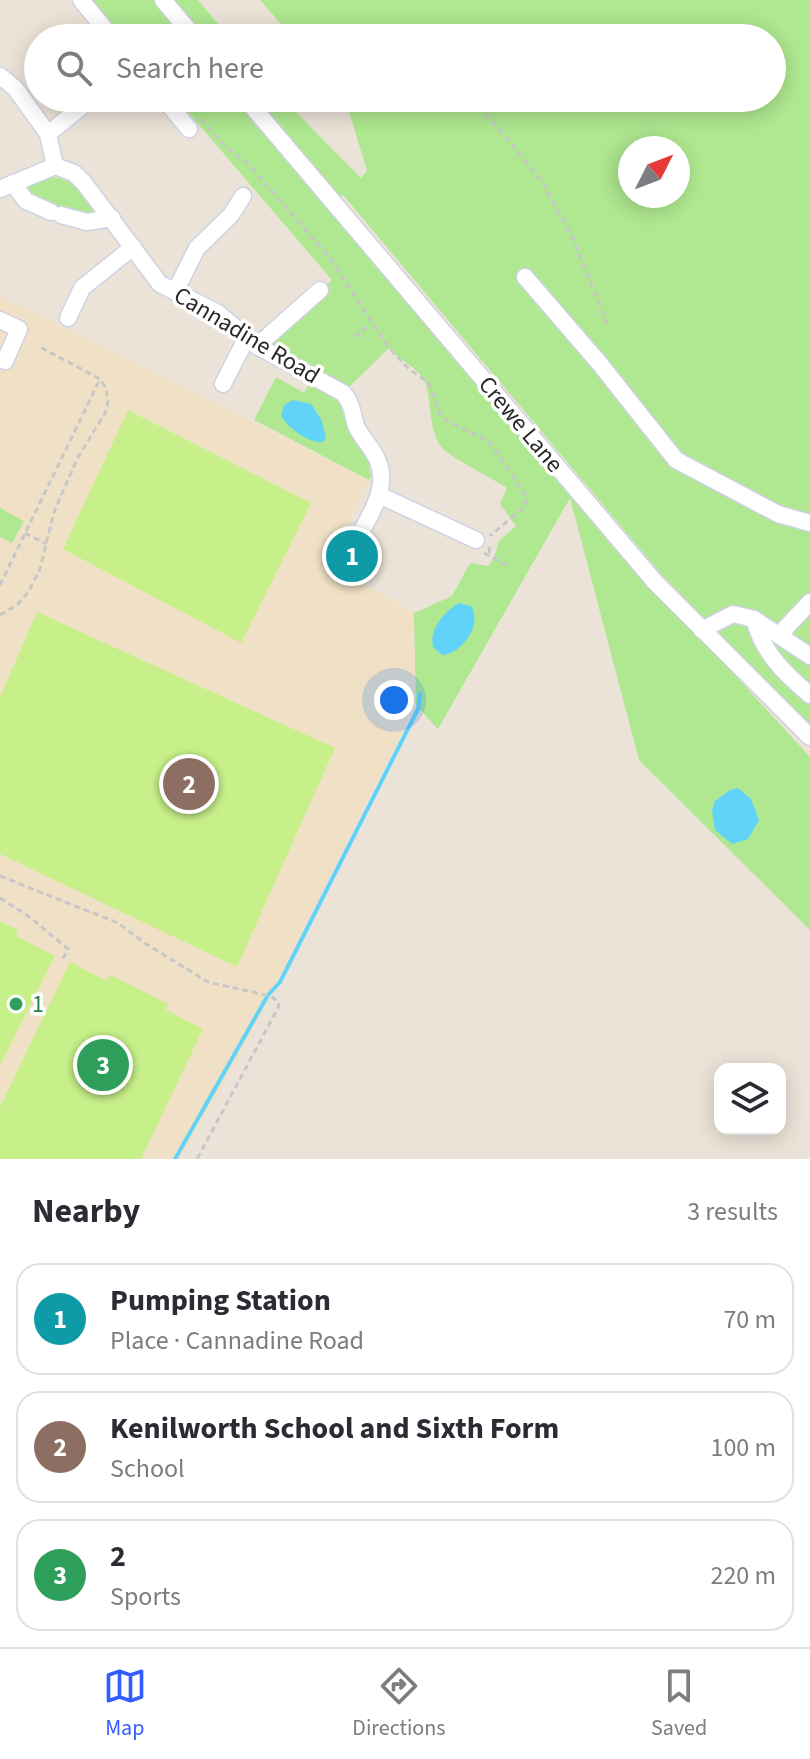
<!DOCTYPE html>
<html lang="en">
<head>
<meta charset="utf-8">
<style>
  body { margin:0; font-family:"Source Sans 3",sans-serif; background:#f7f7f7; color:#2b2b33 }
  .controls { position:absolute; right:24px; bottom:24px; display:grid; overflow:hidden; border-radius:16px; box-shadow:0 4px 20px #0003 }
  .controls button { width:72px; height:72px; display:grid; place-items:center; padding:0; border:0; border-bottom:2px solid #e1e1e2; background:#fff; color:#2b2b33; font:40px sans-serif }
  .compass { position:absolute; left:618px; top:136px; width:72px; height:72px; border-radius:50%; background:#fff; box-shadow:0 4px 20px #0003; rotate:48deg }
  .you { position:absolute; left:394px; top:700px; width:28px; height:28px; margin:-20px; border:6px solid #fff; border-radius:50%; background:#1a73e8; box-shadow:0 0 0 12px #1a73e833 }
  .badge { display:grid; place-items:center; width:52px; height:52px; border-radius:50%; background:#335dff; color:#fff; font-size:26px; font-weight:700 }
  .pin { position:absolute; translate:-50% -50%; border:4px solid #fff; box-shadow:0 2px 8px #0006 }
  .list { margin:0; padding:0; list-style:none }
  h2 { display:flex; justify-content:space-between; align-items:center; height:104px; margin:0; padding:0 32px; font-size:34px }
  h2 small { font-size:26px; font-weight:400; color:#7c7c81 }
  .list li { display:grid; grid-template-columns:52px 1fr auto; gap:24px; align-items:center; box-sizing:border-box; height:112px; margin:0 16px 16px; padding:0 16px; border:2px solid #e1e1e2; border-radius:24px }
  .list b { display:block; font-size:30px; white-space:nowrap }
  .list p { margin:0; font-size:26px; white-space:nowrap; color:#7c7c81 }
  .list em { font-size:26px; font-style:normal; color:#7c7c81 }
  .icon { flex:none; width:44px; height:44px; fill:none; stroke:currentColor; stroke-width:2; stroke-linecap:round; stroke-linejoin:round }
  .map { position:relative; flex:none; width:810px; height:1159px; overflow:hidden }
  .search { position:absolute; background:#fff; box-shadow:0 4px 20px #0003; left:24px; right:24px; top:24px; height:88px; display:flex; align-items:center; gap:20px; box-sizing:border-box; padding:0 28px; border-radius:44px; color:#7c7c81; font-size:30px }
  .sheet { height:488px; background:#fff }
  nav { display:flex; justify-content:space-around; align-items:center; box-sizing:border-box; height:112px; border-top:2px solid #e1e1e2; background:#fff; font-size:22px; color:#7c7c81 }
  nav a { display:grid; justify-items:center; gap:4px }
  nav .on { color:#335dff }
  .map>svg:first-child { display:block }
  .education { fill:#f0e1c6 }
  .green { fill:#afe890; fill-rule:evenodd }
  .pitch { fill:#c7f08a }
  .water { fill:#62d3f8 }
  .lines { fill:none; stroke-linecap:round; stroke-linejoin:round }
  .stream { stroke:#62d3f8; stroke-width:4 }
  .minor-casing { stroke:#ced2e3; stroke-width:19 }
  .path { stroke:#c7c7c7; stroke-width:3; stroke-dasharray:6 4; stroke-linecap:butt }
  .minor { stroke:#fff; stroke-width:16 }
  .leisure-dot { fill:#2e9e5b; stroke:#fff; stroke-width:3 }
  .labels { text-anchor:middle; stroke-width:7; stroke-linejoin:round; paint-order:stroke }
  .street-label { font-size:24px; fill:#282828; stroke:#fff }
  .leisure-label { font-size:24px; fill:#27864d; stroke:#fff; text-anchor:start }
</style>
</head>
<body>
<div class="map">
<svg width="810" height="1159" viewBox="0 0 810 1159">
  <rect width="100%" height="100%" fill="#ece3d8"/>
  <polygon class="education" points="0,296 369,480 330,564 414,613 416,705 244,1048 180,1159 0,1159"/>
  <g class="green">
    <polygon points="91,0 161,0 193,38 124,38"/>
    <polygon points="163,0 198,0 230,38 195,38"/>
    <path d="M260,0H810V726L662,575L343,195L334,203L435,336L570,496L810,757V930L639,760L570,498L438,729L416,705L414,613L452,596L470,563L488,566L494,558L499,541L516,526L500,504L507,488C495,480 449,456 443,449C428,432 432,401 425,382C418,367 398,360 389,348L348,388L263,339L332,280L176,98H282L361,178L367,171L345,98H772V38H293ZM630,148H678V196H630Z"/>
    <path d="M49,177C74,178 83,194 98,212C68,218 43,204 20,187Z"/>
    <polygon points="276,377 304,393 310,382 339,400 350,434 368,460 371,476 369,480 254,420"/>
    <polygon points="0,508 24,521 12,543 0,537"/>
  </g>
  <g class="pitch">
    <polygon points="128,410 311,503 241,643 63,549"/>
    <polygon points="37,612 335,748 237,967 0,854 0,697"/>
    <polygon points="0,921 18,930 16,936 55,956 0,1066"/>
    <polygon points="70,962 107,981 110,975 168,1004 166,1010 203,1029 141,1159 0,1159 0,1107"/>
  </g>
  <g class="water">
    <path d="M293,400L311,404L321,419L326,438L323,442C308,443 289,429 281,416L284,405Z"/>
    <path d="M459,603L471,606C483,624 462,654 442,655L433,647C429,629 444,612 459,603Z"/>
    <polygon points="738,788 751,799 759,820 748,839 732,844 715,830 712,810 715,801 730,790"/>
  </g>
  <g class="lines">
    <polyline class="stream" points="175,1159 268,995 280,982 418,709 420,694"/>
    <defs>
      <g id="minor">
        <polyline points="81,0 112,38"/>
        <polyline points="163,0 195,38"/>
        <polyline points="0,76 15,88 48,134 55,166"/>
        <polyline points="163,98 189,129"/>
        <polyline points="245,98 655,582 810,737"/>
        <polyline points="48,134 92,98"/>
        <polyline points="13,183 26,201 51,212"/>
        <path d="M0,189L55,166L74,173L84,183L160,284L218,313L257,346L343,393C353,403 352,416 357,428C363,439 373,449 378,461C389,489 370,514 358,538"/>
        <polyline points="61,215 87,222 112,218"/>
        <polyline points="525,277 600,364 676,460 778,514 810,523"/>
        <polyline points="175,292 197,248 231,215 243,196"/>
        <polyline points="68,318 82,288 133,247"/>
        <polyline points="0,320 19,329 5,361"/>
        <polyline points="257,346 320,290"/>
        <polyline points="223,384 246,339"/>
        <polyline points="379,495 476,540"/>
        <path d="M754,619C763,653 784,673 810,695"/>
        <polyline points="702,630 733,614 754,619 810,656"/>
        <polyline points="780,634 810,602"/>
      </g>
    </defs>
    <use href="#minor" class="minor-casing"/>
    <g class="path">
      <polyline points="473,98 541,180 572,236 609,328"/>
      <polyline points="201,119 223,144 250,166 329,257 389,348 409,369 429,383 440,414 449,422 489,441 527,498 523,508 490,536"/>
      <polyline points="355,337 370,324"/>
      <polyline points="25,533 46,544"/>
      <polyline points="489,547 490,556"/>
      <polyline points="484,553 507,565"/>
      <polyline points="0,585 100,379"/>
      <polyline points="0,615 17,605 29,591 40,569 54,512 77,459 105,413 108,402 106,388 100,379 40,347"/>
      <polyline points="0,876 118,923 146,944 208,982 270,996 279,1002 278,1008 197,1159"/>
      <polyline points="0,898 31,918 68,949 63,959"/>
    </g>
    <use href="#minor" class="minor"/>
  </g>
  <circle class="leisure-dot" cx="16" cy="1004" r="8"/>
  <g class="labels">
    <g class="street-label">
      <text transform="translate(247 335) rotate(31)" y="8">Cannadine Road</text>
      <text transform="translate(521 424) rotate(50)" y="8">Crewe Lane</text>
    </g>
    <g class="leisure-label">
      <text x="32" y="1012">1</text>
    </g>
  </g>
</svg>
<div class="controls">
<button><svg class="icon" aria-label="layers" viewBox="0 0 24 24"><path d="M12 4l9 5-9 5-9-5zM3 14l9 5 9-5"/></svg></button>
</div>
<svg class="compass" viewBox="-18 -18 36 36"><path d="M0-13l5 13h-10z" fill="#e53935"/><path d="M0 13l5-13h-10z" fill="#7c7c81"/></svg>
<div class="you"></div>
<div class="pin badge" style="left:352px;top:556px;background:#0f9aa8">1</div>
<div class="pin badge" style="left:189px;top:784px;background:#8d6e63">2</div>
<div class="pin badge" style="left:103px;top:1065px;background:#2e9e5b">3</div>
<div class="search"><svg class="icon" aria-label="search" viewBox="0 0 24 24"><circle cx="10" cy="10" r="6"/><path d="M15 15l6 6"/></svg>Search here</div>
</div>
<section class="sheet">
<h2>Nearby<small>3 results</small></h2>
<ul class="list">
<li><span class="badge" style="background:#0f9aa8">1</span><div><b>Pumping Station</b><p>Place · Cannadine Road</p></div><em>70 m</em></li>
<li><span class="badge" style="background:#8d6e63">2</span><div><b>Kenilworth School and Sixth Form</b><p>School</p></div><em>100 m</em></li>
<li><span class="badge" style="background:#2e9e5b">3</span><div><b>2</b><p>Sports</p></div><em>220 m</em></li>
</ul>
</section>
<nav>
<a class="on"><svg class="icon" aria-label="map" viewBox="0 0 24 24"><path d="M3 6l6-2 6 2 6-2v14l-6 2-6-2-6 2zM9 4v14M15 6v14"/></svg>Map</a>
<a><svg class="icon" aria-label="directions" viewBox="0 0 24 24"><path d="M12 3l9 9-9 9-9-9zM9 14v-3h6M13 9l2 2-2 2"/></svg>Directions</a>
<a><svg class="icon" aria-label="saved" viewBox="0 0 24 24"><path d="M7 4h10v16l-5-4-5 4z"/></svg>Saved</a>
</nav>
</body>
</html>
